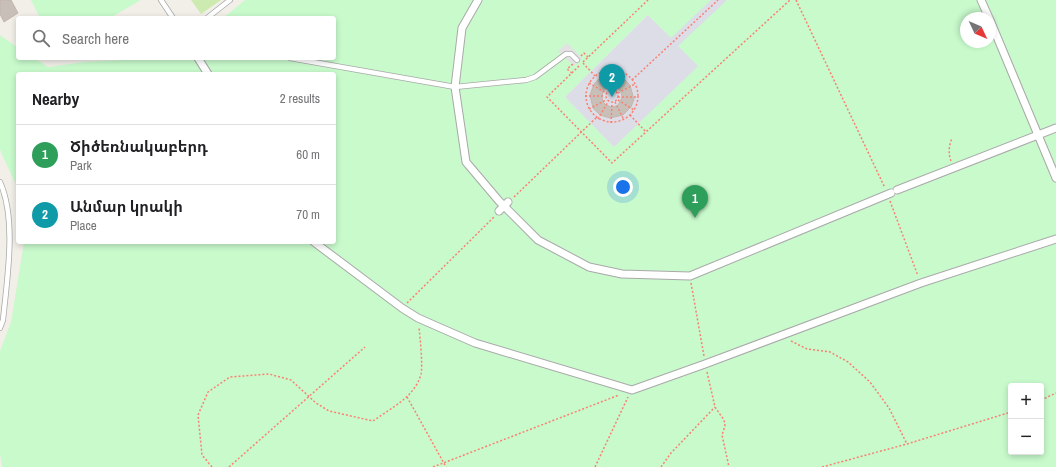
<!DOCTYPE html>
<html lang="en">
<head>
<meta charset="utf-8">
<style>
  body { margin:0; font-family:"Archivo Narrow","Noto Sans Armenian",sans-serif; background:#f2f2f2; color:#202124 }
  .controls { position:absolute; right:12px; bottom:12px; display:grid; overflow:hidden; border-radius:4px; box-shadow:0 2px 6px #0003 }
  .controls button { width:36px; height:36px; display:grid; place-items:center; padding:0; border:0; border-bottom:1px solid #e0e0e0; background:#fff; color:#202124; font:20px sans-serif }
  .compass { position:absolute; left:960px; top:12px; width:36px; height:36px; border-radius:50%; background:#fff; box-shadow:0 2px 6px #0003; rotate:134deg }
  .you { position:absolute; left:623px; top:187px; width:14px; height:14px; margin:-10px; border:3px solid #fff; border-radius:50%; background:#1a73e8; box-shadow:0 0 0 6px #1a73e833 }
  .badge { display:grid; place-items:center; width:26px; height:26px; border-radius:50%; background:#0f766e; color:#fff; font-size:13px; font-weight:700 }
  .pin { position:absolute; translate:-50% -33px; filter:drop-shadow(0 1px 2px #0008) }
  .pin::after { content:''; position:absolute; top:21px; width:14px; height:12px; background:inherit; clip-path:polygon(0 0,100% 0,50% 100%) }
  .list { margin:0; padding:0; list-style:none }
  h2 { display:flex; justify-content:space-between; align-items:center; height:52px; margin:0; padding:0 16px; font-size:17px }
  h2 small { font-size:13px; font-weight:400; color:#757577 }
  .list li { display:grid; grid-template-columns:26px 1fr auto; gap:12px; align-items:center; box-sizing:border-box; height:60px; padding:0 16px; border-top:1px solid #e0e0e0 }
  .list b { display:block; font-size:15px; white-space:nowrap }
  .list p { margin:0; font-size:13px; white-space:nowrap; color:#757577 }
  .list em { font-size:13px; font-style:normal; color:#757577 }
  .icon { flex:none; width:22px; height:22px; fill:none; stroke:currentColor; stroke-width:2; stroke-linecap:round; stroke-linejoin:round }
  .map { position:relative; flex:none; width:1056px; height:467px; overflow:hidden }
  .search { position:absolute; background:#fff; box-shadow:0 2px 6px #0003; left:16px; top:16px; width:320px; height:44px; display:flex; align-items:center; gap:10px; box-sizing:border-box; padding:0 14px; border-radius:4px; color:#757577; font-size:15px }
  .panel { position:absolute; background:#fff; box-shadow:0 2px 6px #0003; left:16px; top:72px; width:320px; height:172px; border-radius:4px }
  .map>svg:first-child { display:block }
  .grass { fill:#cdebb0 }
  .park { fill:#c8facc; fill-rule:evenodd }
  .parking { fill:#e2e2e2 }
  .plaza { fill:#dddde8; fill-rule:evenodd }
  .building { fill:#c7bfb8; stroke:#c4b6ab; fill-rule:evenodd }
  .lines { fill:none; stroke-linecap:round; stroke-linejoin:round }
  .service-casing { stroke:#a9a9a9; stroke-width:6 }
  .pedestrian-casing { stroke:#a9a9a9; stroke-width:9 }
  .path { stroke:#fa8072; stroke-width:1.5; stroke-dasharray:2 2; stroke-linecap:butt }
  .service { stroke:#fff; stroke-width:4.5 }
  .pedestrian { stroke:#fff; stroke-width:7 }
</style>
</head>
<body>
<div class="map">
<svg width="1056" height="467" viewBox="0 0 1056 467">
  <rect width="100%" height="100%" fill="#f2efe9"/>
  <polygon class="grass" points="191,0 221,0 201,14"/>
  <g class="park">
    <polygon points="31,0 141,0 110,18 40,18"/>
    <path d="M245,0H1056V467H2L0,454V351L11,322L24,242H334V74H18V194L17,187L0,150V35L18,48V58H34L48,67L85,62L159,58H334V18H223ZM648,15L697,66L614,147L565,97ZM966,18H990V42H966ZM1011,386H1041V452H1011Z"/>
  </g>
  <polygon class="parking" points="567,43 582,58 574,66 558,51"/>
  <g class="plaza">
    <path d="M711,0H727L678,46L698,66L614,147L565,97L648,15L671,38ZM613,75L624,79L631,87L634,96L630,109L623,115L610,118L599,115L593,107L590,95L594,84L600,78Z"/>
    <polygon points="611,79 613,79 613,87 616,88 620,81 618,89 620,91 626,87 627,89 621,93 622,96 629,96 627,105 620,103 617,105 621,112 619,113 615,106 613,107 612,115 610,115 610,106 608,106 601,112 606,105 604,102 596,106 597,87 604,91 611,87"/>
  </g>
  <g class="building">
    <polygon points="0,0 11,0 18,13 4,22 0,14"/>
    <path d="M614,75L624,79L630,85L634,99L631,107L623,115L610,118L600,115L593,108L590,95L594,84L600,78ZM612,86L617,88L621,92L622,97L620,102L617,106L611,107L606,105L603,102L602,97L603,91L607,88Z"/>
  </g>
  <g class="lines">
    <defs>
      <g id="service">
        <polyline points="161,0 173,18"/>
        <polyline points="207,18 230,0"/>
        <polyline points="290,58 455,87 526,80 535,77 566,54 571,54 577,60"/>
        <path d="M0,182C17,220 7,279 3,320L0,328"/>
      </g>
      <g id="pedestrian">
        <polyline points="478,0 462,28 455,87 466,162 499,201 538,240 589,267 622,274 690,276 891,193"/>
        <polyline points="981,0 989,18"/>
        <polyline points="990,20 1056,178"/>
        <polyline points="198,58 208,74"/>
        <polyline points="897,190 1056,128"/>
        <polyline points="499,211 508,202"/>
        <polyline points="314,242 402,308 418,318 475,343 632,390 705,364 921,283 1056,239"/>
      </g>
    </defs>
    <use href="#service" class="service-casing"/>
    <use href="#pedestrian" class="pedestrian-casing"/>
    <g class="path">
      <polyline points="796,0 885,188"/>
      <polyline points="581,56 584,53 588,57"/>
      <polyline points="583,62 648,0"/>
      <polyline points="583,63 595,76"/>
      <polyline points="579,66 547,97 612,163 790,0"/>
      <circle cx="612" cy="96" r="26"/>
      <polyline points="572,73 567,69 573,64"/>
      <polyline points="600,73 609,91"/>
      <polyline points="632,80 718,0"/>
      <polyline points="589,83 606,93"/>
      <circle cx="612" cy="96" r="6"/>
      <polyline points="612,90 613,70"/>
      <polyline points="615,91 626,74"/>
      <polyline points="618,93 635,84"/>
      <polyline points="585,96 605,96"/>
      <polyline points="618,97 638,97"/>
      <polyline points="618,100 634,110"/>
      <polyline points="615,102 624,120"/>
      <polyline points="589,109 606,100"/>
      <polyline points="630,115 646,132"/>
      <polyline points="598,119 608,102"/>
      <polyline points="611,123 612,103"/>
      <path d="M951,161C948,154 949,145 952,138"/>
      <polyline points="514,197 597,117"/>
      <polyline points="890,201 918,276"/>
      <polyline points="691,283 704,356"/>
      <polyline points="407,303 494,217"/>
      <polyline points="791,341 807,349 830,352 848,362 870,382 889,408 907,444"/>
      <polyline points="707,372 715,407 724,420 725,426 722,435 729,467"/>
      <polyline points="407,397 446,467"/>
      <polyline points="1041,400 1056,393"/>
      <path d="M212,467L202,455L198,415L208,392L230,377L269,374L291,380L316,403L329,411L373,421C391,408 415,397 421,374C423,365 420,338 419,327"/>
      <polyline points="229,467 365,347"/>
      <polyline points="433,467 619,395"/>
      <polyline points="595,467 628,397"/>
      <polyline points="661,467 671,453 715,407"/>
      <polyline points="822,467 907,444 1011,412"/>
    </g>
    <use href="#service" class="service"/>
    <use href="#pedestrian" class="pedestrian"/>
  </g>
</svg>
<div class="controls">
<button>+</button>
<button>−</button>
</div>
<svg class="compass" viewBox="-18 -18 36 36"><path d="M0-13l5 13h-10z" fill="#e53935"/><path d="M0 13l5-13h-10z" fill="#757577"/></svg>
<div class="you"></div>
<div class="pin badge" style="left:695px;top:218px;background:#2e9e5b">1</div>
<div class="pin badge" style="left:612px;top:97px;background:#0f9aa8">2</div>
<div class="search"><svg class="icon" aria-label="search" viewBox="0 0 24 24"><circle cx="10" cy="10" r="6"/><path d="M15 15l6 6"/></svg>Search here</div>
<section class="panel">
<h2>Nearby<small>2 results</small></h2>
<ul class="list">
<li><span class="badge" style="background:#2e9e5b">1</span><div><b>Ծիծեռնակաբերդ</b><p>Park</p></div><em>60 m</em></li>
<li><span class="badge" style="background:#0f9aa8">2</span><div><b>Անմար կրակի</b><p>Place</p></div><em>70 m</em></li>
</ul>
</section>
</div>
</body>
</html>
